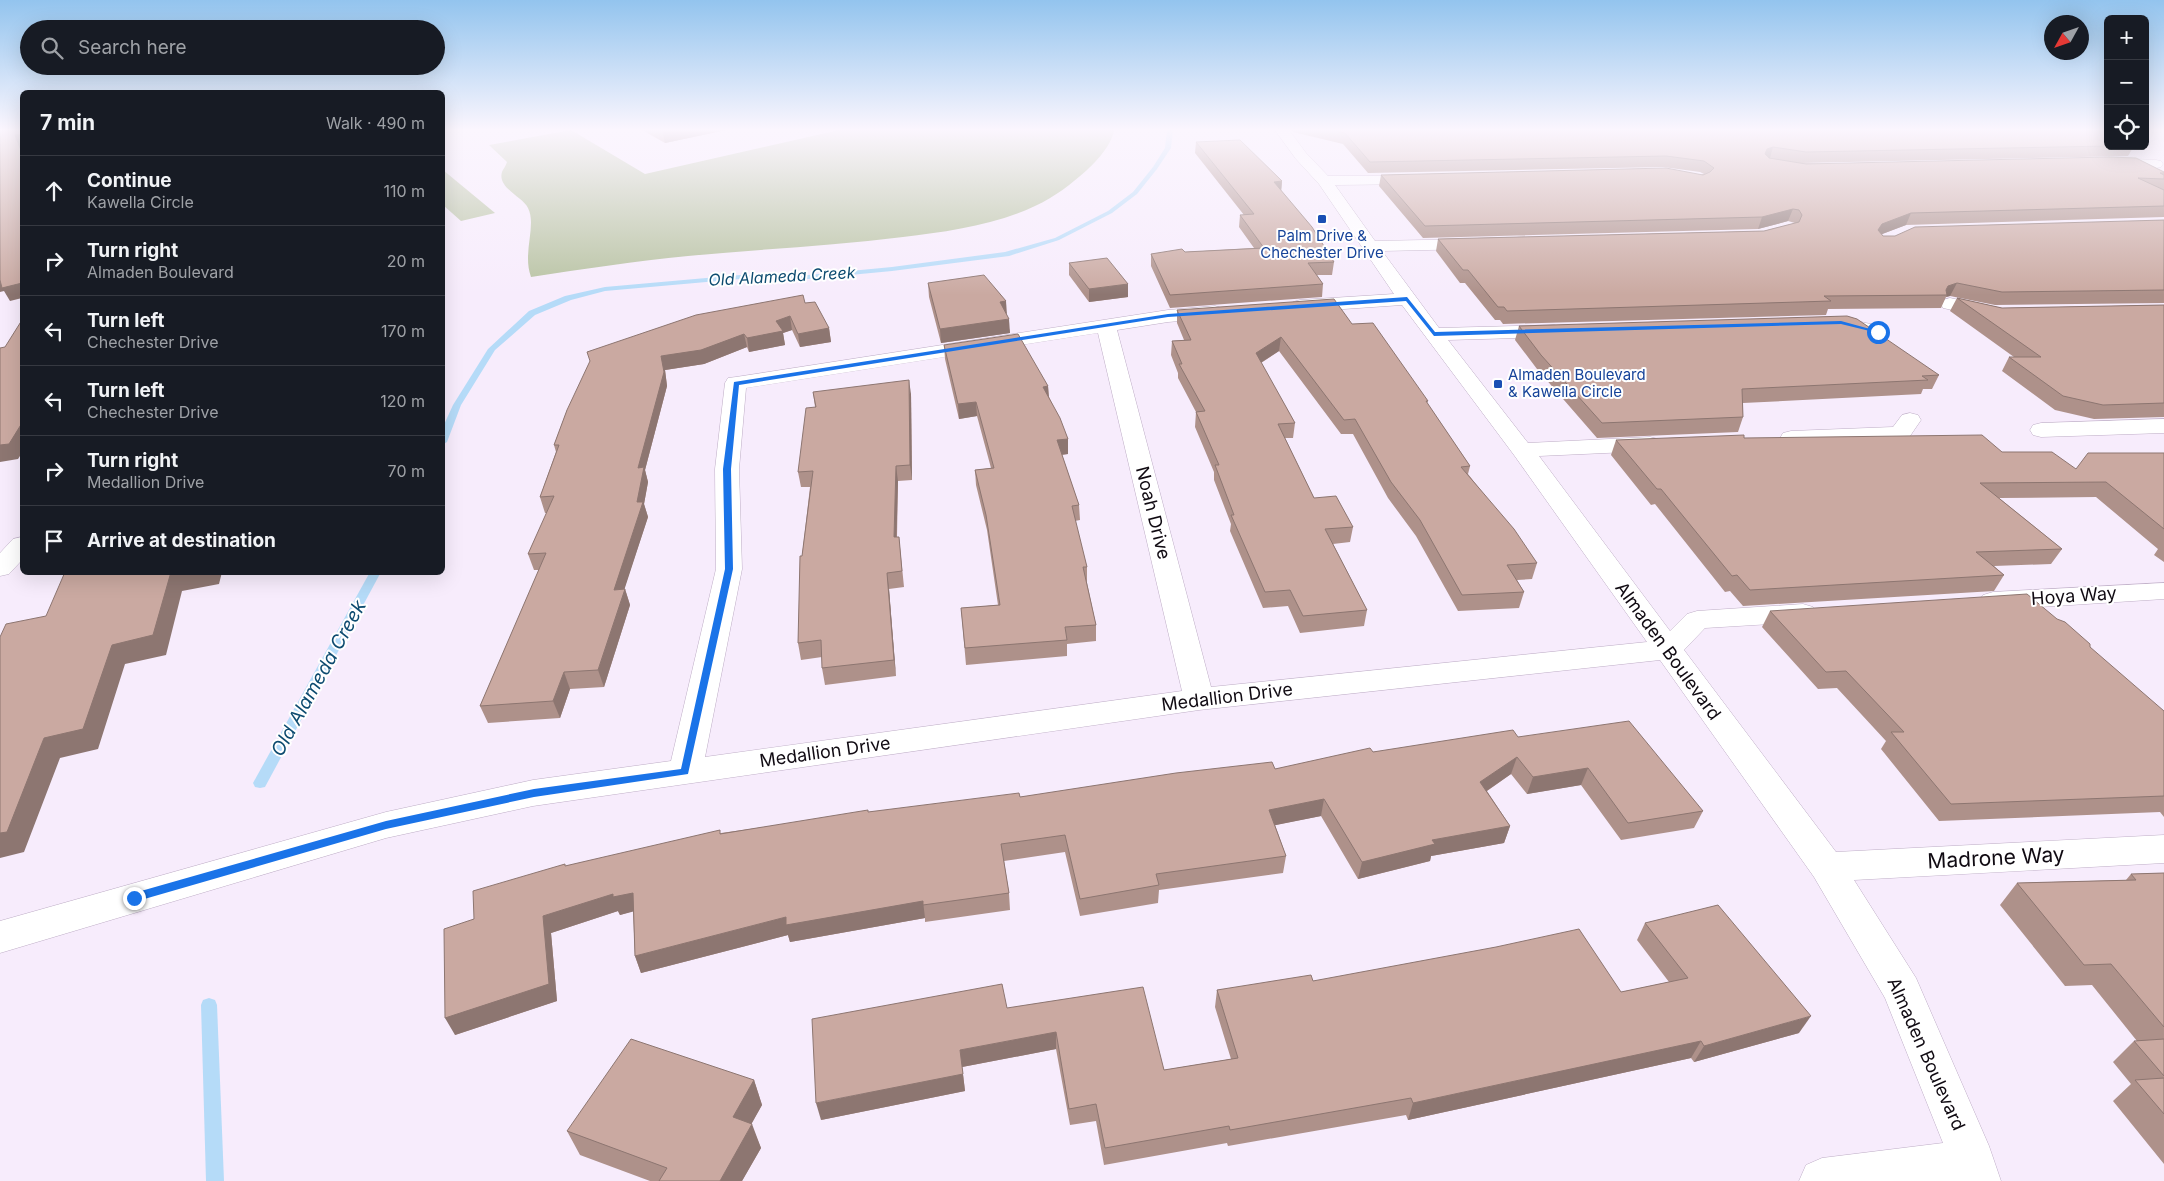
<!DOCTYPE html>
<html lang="en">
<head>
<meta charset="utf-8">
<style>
  body { margin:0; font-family:Inter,sans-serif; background:#242831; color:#f1f3f6 }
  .controls { position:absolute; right:15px; top:15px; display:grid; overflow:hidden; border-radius:8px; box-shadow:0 5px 20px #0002 }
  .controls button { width:45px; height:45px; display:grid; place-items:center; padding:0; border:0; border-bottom:1px solid #363941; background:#171b24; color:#f1f3f6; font:25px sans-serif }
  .compass { position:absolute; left:2044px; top:15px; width:45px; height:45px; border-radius:50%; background:#171b24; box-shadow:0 5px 20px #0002; rotate:230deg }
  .stop { position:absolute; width:15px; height:15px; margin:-11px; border:4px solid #1a73e8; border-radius:50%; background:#fff }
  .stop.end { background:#1a73e8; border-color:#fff; box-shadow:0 1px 5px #0008 }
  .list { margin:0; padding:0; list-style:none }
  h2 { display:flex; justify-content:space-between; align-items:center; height:65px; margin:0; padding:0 20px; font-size:21px }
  h2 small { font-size:16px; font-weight:400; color:#9ea1a6 }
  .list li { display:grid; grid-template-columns:32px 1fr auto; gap:15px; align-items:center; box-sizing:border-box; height:70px; padding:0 20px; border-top:1px solid #363941 }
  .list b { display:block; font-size:19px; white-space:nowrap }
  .list p { margin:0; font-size:16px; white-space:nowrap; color:#9ea1a6 }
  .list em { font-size:16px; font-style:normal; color:#9ea1a6 }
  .icon { flex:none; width:28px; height:28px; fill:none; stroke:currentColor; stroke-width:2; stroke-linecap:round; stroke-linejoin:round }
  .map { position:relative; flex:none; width:2164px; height:1181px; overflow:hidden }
  .search { position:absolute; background:#171b24; box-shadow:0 5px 20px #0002; left:20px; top:20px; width:425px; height:55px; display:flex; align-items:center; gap:12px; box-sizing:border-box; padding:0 18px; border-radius:28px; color:#9ea1a6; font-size:19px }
  .panel { position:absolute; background:#171b24; box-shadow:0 5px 20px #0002; left:20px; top:90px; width:425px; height:485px; border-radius:8px }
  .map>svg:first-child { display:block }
  .green { fill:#b7c2a1 }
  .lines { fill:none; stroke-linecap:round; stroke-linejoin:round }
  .stream { fill:#b5dbf8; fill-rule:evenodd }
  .minor-casing { stroke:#beadc6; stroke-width:1 }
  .minor { fill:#fff; fill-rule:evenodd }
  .wall { fill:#ae918a }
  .shaded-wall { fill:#8d7671 }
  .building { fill:#caa9a1; stroke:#8d7671 }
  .route { fill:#1a73e8 }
  .transit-dot { fill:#1a4fb4; stroke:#fff; stroke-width:2 }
  .labels { text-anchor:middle; stroke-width:4; stroke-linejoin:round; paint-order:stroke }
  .far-transit-label { font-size:15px; fill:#164399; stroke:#fff }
  .far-water-label { font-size:16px; font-style:italic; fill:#0d4b70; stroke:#fff }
  .street-label { font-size:18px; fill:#100a12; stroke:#fff }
  .water-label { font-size:19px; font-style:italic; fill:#0d4b70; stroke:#fff }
  .near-street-label { font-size:21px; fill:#100a12; stroke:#fff }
</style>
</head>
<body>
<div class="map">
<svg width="2164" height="1181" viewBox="0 0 2164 1181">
  <rect width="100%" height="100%" fill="#f7ecfc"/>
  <g class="green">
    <path d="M571,130L645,174L839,130H1114C1112,144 1098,160 1087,170C1071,184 1055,197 1035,206C996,225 946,232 903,237C832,246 760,249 688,256C636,261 583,269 531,277C522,252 537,226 528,208C523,197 497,188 502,172C503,169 506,166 507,162L489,145Z"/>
    <polygon points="443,170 495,213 461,221 443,205"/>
  </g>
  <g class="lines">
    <g class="stream">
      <polygon points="1167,130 1173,130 1171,148 1157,169 1137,194 1112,213 1059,240 1009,256 892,271 808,279 740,279 605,291 571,300 535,315 495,350 461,405 447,442 442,445 442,429 453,405 488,349 529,311 565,296 605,287 740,275 808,275 892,267 1005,252 1055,238 1108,211 1133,192 1153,167 1165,148"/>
      <polygon points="370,572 381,572 265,787 260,788 255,787 253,783"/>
      <polygon points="209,998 215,1000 217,1005 224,1181 206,1181 201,1005 203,1000"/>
    </g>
    <defs>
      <g id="minor">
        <path d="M1275,130H1289L1306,153L1328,176H1422L1425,179L1422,182L1417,184L1335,185L1375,241L1474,239L1480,240L1483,244L1480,248L1474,249L1382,251L1439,328L1554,325L1561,327L1564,331L1561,335L1554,337L1448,340L1528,443L1650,437L1658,439L1662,444L1658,449L1650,451L1539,456L1670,631L1687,614L1697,611L1803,604L1813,607L1817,613L1813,619L1803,622L1705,628L1684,650L1836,852L2164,835V863L1854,880L1916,978L1989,1146L2001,1181H1799L1806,1165L1822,1158L1943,1143L1885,998L1814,877L1660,660L1199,710L533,806L386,838L0,953V921L386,812L533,780L671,761L716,569L715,469L725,383L728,378L736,377L1168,310L1215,306L1222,308L1225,312L1222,316L1215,318L1168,322L1117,330L1211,687L1647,642L1514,455L1402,305L1300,312L1293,310L1291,306L1293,302L1300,300L1394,294L1319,184L1296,159ZM1098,333L1182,691L705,757L742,569L739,469L746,388Z"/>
        <polygon points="2110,158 2156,160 2161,161 2163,164 2161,167 2156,168 2105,165 2103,162 2105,159"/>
        <polygon points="1950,298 1997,308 2000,312 1997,316 1990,318 1943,308 1941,304 1943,300"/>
        <polygon points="1837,317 1885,327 1888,331 1885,335 1878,337 1830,327 1827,323 1830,319"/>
        <polygon points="1910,413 1918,415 1921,420 1908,439 1900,441 1791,445 1783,443 1780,438 1783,433 1791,431 1893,427 1902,415"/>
        <polygon points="2164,419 2164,433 2041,437 2033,435 2030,430 2033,425 2041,423"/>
        <polygon points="22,537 22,560 9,574 0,576 0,553 13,539"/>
        <polygon points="2164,583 2164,599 1993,610 1983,607 1979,601 1983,595 1993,592"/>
      </g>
    </defs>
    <use href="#minor" class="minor-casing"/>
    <use href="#minor" class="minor"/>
  </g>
  <g class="wall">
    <polygon points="642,130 726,130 665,143"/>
    <polygon points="1291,130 2105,130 2104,132 2108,146 2134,146 2128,156 1802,163 2164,172 2164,217 1906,225 1882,234 1883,236 1895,236 2164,220 2164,303 1995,305 1950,296 1946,297 1941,308 1828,309 1826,315 1503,324 1500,320 1495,320 1465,283 1460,283 1436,251 1438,239 1764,231 1795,223 1788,221 1758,229 1423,238 1379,186 1381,175 1704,174 1700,172 1663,167 1368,173 1343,144 1293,132"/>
    <polygon points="1196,142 1282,181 1281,191 1334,262 1332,275 1317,275 1323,284 1322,297 1170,308 1151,266 1151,254 1254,248 1239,227 1240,215 1244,215 1195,153"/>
    <polygon points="1069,263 1128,284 1128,297 1089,302 1069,275"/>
    <polygon points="928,283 1006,301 1006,314 1010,333 941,343 929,297"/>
    <polygon points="1957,298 2002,308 2164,305 2164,417 2094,419 2055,410 2002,371 2009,357 2014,357 1950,311"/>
    <polygon points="805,303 829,328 831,342 800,347 792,330 783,333 785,345 749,352 747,347 704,364 665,370 667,386 645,470 648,482 644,504 648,517 624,589 625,589 630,605 604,687 570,689 560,718 488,723 480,706 539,570 534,570 528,554 547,513 545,513 540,497 556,452 554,445 567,410"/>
    <polygon points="1177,310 1352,324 1428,401 1427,403 1470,466 1468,474 1537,563 1532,579 1517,580 1524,592 1519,608 1458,611 1416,536 1388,498 1353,434 1341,434 1279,351 1261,363 1295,423 1293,438 1285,438 1314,498 1353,527 1350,542 1333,544 1367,610 1364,626 1300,633 1288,606 1263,608 1230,531 1231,524 1214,480 1214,472 1195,427 1196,412 1178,378 1178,373 1171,355 1172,341 1184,340 1177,323"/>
    <polygon points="1519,326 1939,375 1932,389 1923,389 1921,394 1743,403 1743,417 1738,432 1597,438 1537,369 1515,340"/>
    <polygon points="944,345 1048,386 1049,397 1068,439 1068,454 1062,455 1079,505 1080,520 1075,521 1087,567 1087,583 1096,625 1096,641 1067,644 1067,656 966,665 961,608 998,605 987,530 976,485 975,470 991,468 977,416 959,419 945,359"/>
    <polygon points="813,392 911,394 912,480 898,481 897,537 899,537 904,587 889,589 896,676 825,685 822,668 822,657 801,660 798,643 802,556 810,487 801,487 798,472 815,407"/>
    <polygon points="1744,438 2002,452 2076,469 2164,453 2164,562 2154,555 2158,549 2096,497 1999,498 2062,549 2051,564 1994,566 2004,575 1994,591 1743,606 1730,591 1725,592 1655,504 1651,505 1611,455 1616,440"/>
    <polygon points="1770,611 2164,711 2164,817 2160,812 1939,821 1881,749 1886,741 1837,688 1818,689 1762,627"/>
    <polygon points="1518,737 1703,811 1694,828 1621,840 1581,785 1527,794 1511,774 1487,791 1510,826 1504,843 1431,856 1430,861 1358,879 1321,816 1275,825 1286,856 1283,873 1159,890 1158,903 1080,916 1065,852 1004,861 1009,893 1010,910 925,922 925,918 790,942 788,935 641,973 635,956 633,911 620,915 618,911 551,933 557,1001 455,1035 474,919 566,866 721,833 869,812 1020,797 1275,769 1373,752"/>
    <polygon points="2164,873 2164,1164 2113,1101 2131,1084 2113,1062 2134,1041 2137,1041 2092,985 2065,986 2000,905 2017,883 2126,880 2131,874"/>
    <polygon points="1645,923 1799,1033 1694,1062 1691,1058 1408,1120 1406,1115 1228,1146 1227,1143 1104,1165 1096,1121 1070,1125 1056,1049 962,1067 965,1091 821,1120 1007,1008 1164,1070 1231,1059 1215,1007 1217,990 1313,981 1621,992 1669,982 1637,940"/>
    <polygon points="754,1080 762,1105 751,1124 761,1148 742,1181 650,1181 580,1155 567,1131"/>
  </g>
  <g class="shaded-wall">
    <polygon points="19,130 20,130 22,135 22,146 21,146 22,149 22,153 15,135"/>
    <polygon points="662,130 726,130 665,143"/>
    <polygon points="1773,147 1770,158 1761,165 1767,149"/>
    <polygon points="1282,181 1281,193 1274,182"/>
    <polygon points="1793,209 1788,221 1758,229 1762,217"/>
    <polygon points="1911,213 1906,225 1877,236 1878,230 1882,224"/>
    <polygon points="0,279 22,283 22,298 10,301 4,291 0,292"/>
    <polygon points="1957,283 1950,296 1946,297 1947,295 1943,295 1948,286"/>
    <polygon points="1128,284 1128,297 1089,302 1089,289"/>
    <polygon points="1006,301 1007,315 1000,302"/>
    <polygon points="790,316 792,330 783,333 785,345 749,352 747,338 776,321"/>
    <polygon points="1009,319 1010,333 941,343 940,329"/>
    <polygon points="829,328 831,342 800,347 798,334"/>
    <polygon points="744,334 747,347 704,364 665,370 667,386 645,470 648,482 644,504 648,517 619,606 614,590 638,468 661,356"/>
    <polygon points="1281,337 1279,351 1254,367 1256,353"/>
    <polygon points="909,380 911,394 912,480 910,465"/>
    <polygon points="1048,386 1049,401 1043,387"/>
    <polygon points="976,402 977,416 959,419 958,404"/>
    <polygon points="22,423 22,453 18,459 0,462 0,445"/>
    <polygon points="1068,439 1068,454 1057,455 1057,440"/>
    <polygon points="896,466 898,481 896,553 894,537"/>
    <polygon points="171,572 222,572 219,584 182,591 166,655 125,664 98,749 60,758 24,852 0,858 0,833 44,738 112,645"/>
    <polygon points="887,573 889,589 896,676 894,660"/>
    <polygon points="625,589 630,605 604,687 598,670"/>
    <polygon points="564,672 570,689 560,718 553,701"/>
    <polygon points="1517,757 1511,774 1475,799 1480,782"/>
    <polygon points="1588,768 1581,785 1527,794 1533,777"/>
    <polygon points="1324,799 1321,816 1266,827 1269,810"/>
    <polygon points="1510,826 1504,843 1431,856 1430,861 1358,879 1362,862 1432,840"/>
    <polygon points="633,893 639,910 620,915 618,911 551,933 557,1001 455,1035 445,1018 543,916 613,894"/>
    <polygon points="923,901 925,918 790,942 788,935 641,973 635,956 786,917"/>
    <polygon points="1811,1016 1799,1033 1694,1062 1704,1046"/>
    <polygon points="1056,1032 1056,1049 962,1067 960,1050"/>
    <polygon points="1701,1041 1691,1058 1408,1120 1413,1103"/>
    <polygon points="963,1074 965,1091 821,1120 816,1103"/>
    <polygon points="754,1080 762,1105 742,1141 733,1117"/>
    <polygon points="752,1124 761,1148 742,1181 720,1181"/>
  </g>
  <g class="building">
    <polygon points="0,130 19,130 21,134 15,135 22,153 22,283 2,288 0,280"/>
    <polygon points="1331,130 2099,130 2108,134 2108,146 1806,152 1773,147 1767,149 1765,154 1769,158 1806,164 2109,157 2136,158 2164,172 2164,173 2160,173 2164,175 2164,179 2138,178 2164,190 2164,206 1911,213 1882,224 1878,230 1883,236 1895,236 1915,227 2164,220 2164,290 2002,292 1957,283 1948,286 1946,290 1947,295 1824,296 1831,301 1507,311 1504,307 1498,307 1468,270 1463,270 1438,239 1764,231 1799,222 1802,215 1799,210 1793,209 1762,217 1425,226 1381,175 1666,168 1703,175 1710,172 1714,168 1704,161 1666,156 1370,162 1345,133"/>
    <polygon points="1240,140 1282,181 1274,182 1312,227 1334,262 1308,263 1323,284 1170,295 1151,254 1182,249 1185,252 1264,248 1240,215 1254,214 1196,142"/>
    <polygon points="1107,258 1128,284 1089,289 1069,263"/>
    <polygon points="984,275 1006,301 1000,302 1009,319 940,329 928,283"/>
    <polygon points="803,295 805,303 815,302 829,328 798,334 790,316 776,321 783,331 747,338 744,334 701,350 661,356 664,372 638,468 644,467 637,502 643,502 614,590 625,589 598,670 564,672 553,701 480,706 546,553 528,554 554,496 540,497 559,445 554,445 567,410 590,361 587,352 696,315"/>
    <polygon points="1957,298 2002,308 2164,305 2164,403 2103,405 2063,396 2009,357 2041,357"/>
    <polygon points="1334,299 1352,324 1373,323 1428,401 1426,401 1470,466 1461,467 1514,529 1537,563 1507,565 1524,592 1462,595 1420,520 1391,482 1355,419 1344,420 1281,337 1256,353 1295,423 1278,424 1314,498 1336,496 1353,527 1325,529 1367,610 1303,616 1290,590 1265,592 1231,515 1234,515 1215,465 1219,465 1196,412 1205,411 1179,364 1182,364 1172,341 1191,340 1177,310"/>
    <polygon points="1847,316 1857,319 1939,375 1922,376 1928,380 1742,389 1743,417 1602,423 1541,355 1519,326"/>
    <polygon points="22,320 22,423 9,444 0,445 0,348 5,347"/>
    <polygon points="1018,334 1048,386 1043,387 1060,418 1068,439 1057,440 1079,505 1072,506 1087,567 1083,567 1096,625 1065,627 1067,640 965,648 961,608 1000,605 986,515 975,470 994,468 976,402 958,404 944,345"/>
    <polygon points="909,380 910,465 896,466 894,537 899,537 902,571 887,573 894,660 822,668 821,640 798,643 800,556 802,556 813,471 798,472 806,408 816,407 813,392"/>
    <polygon points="1744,435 1744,438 1982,435 2002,452 2052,452 2076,469 2088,453 2164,453 2164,529 2106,482 1980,483 2062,549 1976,552 2004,575 1750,590 1737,575 1732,576 1661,489 1657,489 1616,440"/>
    <polygon points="65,572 171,572 153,635 112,645 83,729 44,738 7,832 0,833 0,637 6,624 46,616"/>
    <polygon points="2027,594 2057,619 2065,622 2090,644 2090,647 2164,711 2164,796 1951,804 1891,732 1904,732 1846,671 1826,672 1770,611"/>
    <polygon points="1629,721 1703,811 1628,823 1588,768 1533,777 1517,757 1480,782 1510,826 1432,840 1435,844 1362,862 1324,799 1269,810 1286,856 1156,874 1159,885 1080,899 1065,835 1001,844 1009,893 923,905 923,901 786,925 786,917 635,956 633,893 613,897 613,894 543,916 549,984 445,1018 444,929 474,919 473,891 565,864 565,866 720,830 720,834 868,810 868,812 1019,793 1020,797 1176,773 1272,762 1275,769 1370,748 1373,752 1513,730 1518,737"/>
    <polygon points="2164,873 2164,1027 2111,964 2084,965 2017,883 2136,880 2131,874"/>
    <polygon points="1718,905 1811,1016 1704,1046 1701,1041 1413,1103 1411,1098 1230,1130 1229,1126 1105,1148 1096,1104 1069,1109 1056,1032 960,1050 963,1074 816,1103 812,1019 1002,984 1007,1008 1143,987 1164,1070 1238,1058 1217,990 1311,975 1313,981 1496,947 1579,929 1621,992 1688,978 1645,923"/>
    <polygon points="631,1039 754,1080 733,1117 752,1124 720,1181 659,1181 667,1168 567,1131"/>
    <polygon points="2164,1039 2164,1076 2134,1041"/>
    <polygon points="2164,1078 2164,1114 2135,1080"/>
  </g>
  <linearGradient id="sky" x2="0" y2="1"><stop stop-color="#93c4ee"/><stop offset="0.44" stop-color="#fbf6fe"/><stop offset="1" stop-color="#fbf6fe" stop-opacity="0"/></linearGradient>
  <rect width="2164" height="295" fill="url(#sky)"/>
  <polygon class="route" points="1407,297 1435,332 1841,321 1881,332 1878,333 1841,324 1434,336 1406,301 1168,317 739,385 731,469 733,569 688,774 534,797 386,829 134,902 129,898 134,893 386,821 534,789 681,769 725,569 723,469 734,382 1168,314"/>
  <g class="transit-dot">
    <rect x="1317" y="214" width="10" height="10" rx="2.5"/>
    <rect x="1493" y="379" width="10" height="10" rx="2.5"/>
  </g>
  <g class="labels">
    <g class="far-transit-label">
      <text x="1322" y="241">Palm Drive &amp;<tspan x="1322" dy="17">Chechester Drive</tspan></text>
      <text x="1508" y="380" text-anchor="start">Almaden Boulevard<tspan x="1508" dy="17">&amp; Kawella Circle</tspan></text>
    </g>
    <g class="far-water-label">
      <text transform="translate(782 276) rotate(-3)" y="6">Old Alameda Creek</text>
    </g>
    <g class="street-label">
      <text transform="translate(1153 513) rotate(76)" y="6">Noah Drive</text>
      <text transform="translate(2074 596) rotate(-4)" y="6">Hoya Way</text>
      <text transform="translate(1668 651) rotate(54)" y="6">Almaden Boulevard</text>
      <text transform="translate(1227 697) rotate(-7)" y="6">Medallion Drive</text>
      <text transform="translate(825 752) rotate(-8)" y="6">Medallion Drive</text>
      <text transform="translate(1926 1054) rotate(66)" y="6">Almaden Boulevard</text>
    </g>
    <g class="water-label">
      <text transform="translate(318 678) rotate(-61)" y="7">Old Alameda Creek</text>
    </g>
    <g class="near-street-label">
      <text transform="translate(1996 858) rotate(-3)" y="7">Madrone Way</text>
    </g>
  </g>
</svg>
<div class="controls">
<button>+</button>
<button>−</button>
<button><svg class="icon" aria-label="locate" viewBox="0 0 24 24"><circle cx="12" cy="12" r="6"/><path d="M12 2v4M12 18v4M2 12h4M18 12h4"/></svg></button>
</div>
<svg class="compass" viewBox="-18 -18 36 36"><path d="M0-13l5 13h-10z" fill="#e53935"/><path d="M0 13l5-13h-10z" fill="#9ea1a6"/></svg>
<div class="stop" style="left:1878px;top:332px"></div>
<div class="stop end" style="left:134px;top:898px"></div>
<div class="search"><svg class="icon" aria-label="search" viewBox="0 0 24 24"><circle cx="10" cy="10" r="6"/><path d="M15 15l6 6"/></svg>Search here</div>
<section class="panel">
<h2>7 min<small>Walk · 490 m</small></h2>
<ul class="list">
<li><svg class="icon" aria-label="ahead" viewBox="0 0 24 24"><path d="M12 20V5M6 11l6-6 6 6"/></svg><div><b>Continue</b><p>Kawella Circle</p></div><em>110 m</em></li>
<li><svg class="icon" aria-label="right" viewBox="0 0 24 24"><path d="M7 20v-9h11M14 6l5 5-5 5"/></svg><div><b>Turn right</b><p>Almaden Boulevard</p></div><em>20 m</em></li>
<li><svg class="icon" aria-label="left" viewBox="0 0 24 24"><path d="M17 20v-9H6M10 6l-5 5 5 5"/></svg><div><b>Turn left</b><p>Chechester Drive</p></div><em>170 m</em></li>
<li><svg class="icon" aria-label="left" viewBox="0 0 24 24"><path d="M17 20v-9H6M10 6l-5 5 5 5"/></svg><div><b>Turn left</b><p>Chechester Drive</p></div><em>120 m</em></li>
<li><svg class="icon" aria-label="right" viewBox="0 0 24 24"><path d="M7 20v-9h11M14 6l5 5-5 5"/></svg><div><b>Turn right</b><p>Medallion Drive</p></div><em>70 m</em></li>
<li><svg class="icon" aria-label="arrive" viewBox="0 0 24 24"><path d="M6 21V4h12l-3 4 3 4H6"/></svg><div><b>Arrive at destination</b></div></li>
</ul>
</section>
</div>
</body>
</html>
